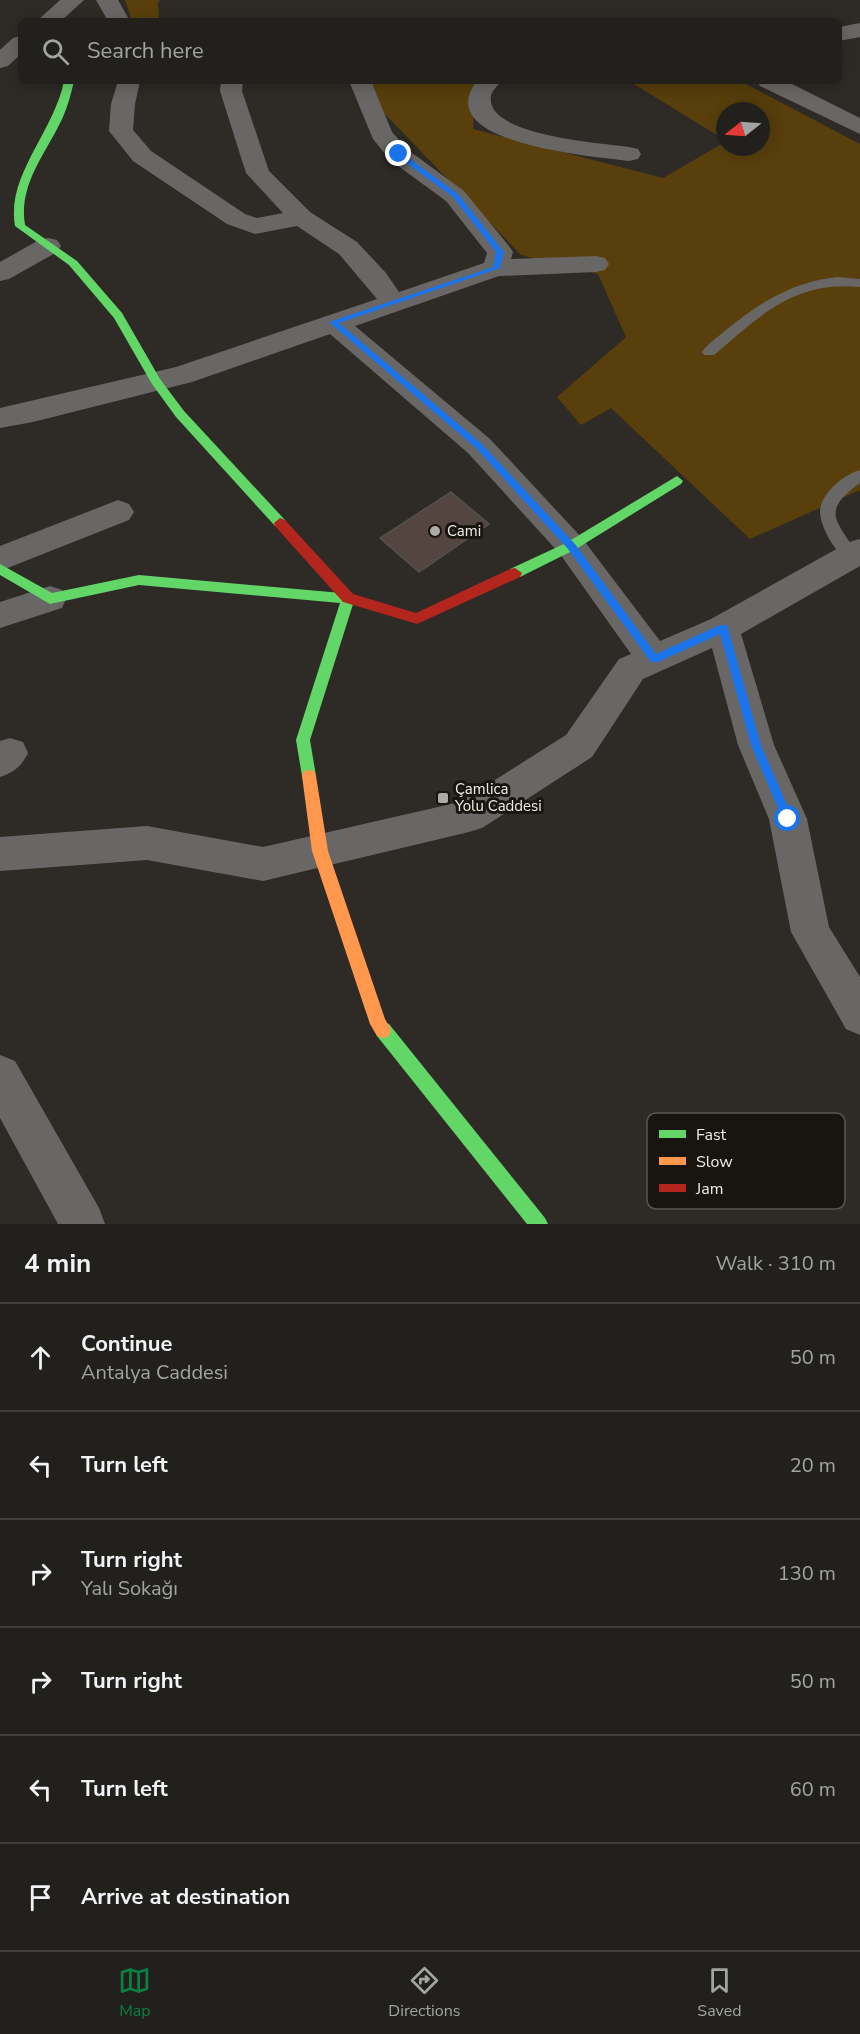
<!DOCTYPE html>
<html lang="en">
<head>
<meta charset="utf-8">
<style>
  body { margin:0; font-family:"Nunito Sans",sans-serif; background:#2e2d29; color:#f1f3f6 }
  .compass { position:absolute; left:716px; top:102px; width:54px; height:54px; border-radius:50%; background:#22201c; box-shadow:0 3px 15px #0003; rotate:253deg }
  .stop { position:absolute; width:18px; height:18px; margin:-14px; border:4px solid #1a73e8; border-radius:50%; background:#fff }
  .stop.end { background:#1a73e8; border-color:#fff; box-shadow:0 2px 6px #0008 }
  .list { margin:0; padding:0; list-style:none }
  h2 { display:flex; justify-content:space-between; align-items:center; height:78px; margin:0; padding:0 24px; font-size:26px }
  h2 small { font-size:20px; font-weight:400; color:#a2a3a3 }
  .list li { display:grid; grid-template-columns:39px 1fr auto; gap:18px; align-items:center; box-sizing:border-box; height:108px; padding:0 24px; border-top:2px solid #3f3e3b }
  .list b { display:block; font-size:22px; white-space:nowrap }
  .list p { margin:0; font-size:20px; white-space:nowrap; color:#a2a3a3 }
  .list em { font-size:20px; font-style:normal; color:#a2a3a3 }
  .icon { flex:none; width:33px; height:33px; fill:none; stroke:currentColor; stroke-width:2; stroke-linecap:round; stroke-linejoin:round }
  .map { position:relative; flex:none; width:860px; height:1224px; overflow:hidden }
  .search { position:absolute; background:#22201c; box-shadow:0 3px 15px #0003; left:18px; right:18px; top:18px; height:66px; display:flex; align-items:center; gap:15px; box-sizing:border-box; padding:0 21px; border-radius:9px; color:#a2a3a3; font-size:22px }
  .sheet { height:726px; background:#22201c }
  nav { display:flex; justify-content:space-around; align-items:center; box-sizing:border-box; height:84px; border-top:2px solid #3f3e3b; background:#22201c; font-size:16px; color:#a2a3a3 }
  nav a { display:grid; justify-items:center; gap:3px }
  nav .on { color:#0b8043 }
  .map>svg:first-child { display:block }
  .green { fill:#583f0c }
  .building { fill:#544540; stroke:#54504d; stroke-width:1.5 }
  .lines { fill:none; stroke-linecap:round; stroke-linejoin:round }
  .lane { fill:#696666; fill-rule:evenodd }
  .street { fill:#696666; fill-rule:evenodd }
  .fast { fill:#63d668; fill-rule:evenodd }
  .slow { fill:#ff974d; fill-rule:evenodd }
  .jam { fill:#b3261e; fill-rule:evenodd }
  .route { fill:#1a73e8 }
  .poi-dot { fill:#ada9a3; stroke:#181511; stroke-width:2 }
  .labels { text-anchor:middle; stroke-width:6; stroke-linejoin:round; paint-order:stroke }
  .poi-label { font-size:15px; fill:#f1ede6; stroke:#181511; text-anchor:start }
  .key { fill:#181511; stroke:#595651; stroke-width:1.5 }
  .key-label { font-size:16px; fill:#f1ede6 }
</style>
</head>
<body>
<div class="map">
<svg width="860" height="1224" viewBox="0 0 860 1224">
  <rect width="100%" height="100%" fill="#2e2b26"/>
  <g class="green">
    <polygon points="125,0 160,0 158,3 159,21 132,21"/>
    <polygon points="353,81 476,81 473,129 663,178 725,142 725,147 761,147 761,111 725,111 725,140 629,81 740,81 860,144 860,490 750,539 611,408 581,425 557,397 626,337 598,274 521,255"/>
  </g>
  <polygon class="building" points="451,492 489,524 419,572 380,538"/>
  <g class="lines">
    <g class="lane">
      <path d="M837,277L860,279V287C794,281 761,315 714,355H704L702,352C708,343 718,337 726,330C760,302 793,282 837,277Z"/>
      <path d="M860,470V483C818,513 839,521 858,556L856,560C840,565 820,527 820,512C820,494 844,474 860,470Z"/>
    </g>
    <g class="street">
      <polygon points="60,0 84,0 61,21 37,21"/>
      <polygon points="96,0 118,0 130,21 108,21"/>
      <polygon points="860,23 860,37 839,41 839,27"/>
      <polygon points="21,36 21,54 8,66 0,68 0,50 13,38"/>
      <polygon points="118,81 140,81 135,104 133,130 151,151 245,214 257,218 283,213 246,173 220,91 221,81 243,81 242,91 269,171 310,212 357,242 386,273 399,292 484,263 487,253 446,201 390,160 373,139 349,81 371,81 392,132 408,150 464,191 509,246 513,252 511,259 596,256 605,258 609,264 605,270 596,272 499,276 355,326 490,439 582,538 660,641 711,619 849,542 860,539 860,566 741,634 774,745 807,819 829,927 860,977 860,1035 846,1029 791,932 769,819 738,745 712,648 643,679 592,757 482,828 469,832 263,881 147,860 0,871 0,837 147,826 263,847 460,802 566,735 619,659 631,654 560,554 468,453 330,334 192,382 33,422 0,428 0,408 176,367 377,299 339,254 297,226 255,234 227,224 133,161 109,131 111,104"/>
      <path d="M477,81H501C498,86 492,90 491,96C484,136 603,143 629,147L638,149L641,154L638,159L629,161C597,157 428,144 477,81Z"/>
      <polygon points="757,81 786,81 860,118 860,134 760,86"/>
      <polygon points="48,238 57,240 61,246 57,252 9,279 0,281 0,262 39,240"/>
      <polygon points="118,500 129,504 134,512 129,520 0,571 0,546"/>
      <polygon points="50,586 62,590 66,599 62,608 0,628 0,602"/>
      <path d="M10,738L23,742L28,753C21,767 14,772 0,777V741Z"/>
      <polygon points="0,1055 15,1061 99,1208 105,1224 58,1224 0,1118"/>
    </g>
    <g class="fast">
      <path d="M64,81H74C71,94 68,105 63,117C47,152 18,184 25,225L77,261L122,313L160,379L184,411L285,520L286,523L285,526H275L176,417L152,384L114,318L69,265L15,226C6,175 54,132 64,81Z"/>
      <polygon points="677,476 683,481 681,484 576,549 520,577 510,577 508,573 510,569 566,543"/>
      <polygon points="0,564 52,593 139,575 353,594 355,598 310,740 316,776 314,781 309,782 304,781 302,776 296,740 340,603 139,585 50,604 0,575"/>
      <polygon points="383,1022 389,1024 545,1218 548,1224 527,1224 377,1036 375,1030 377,1024"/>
    </g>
    <polygon class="slow" points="309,770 314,771 316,776 328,851 385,1019 391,1030 389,1036 383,1038 377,1036 370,1024 312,851 302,776 304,771"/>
    <polygon class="jam" points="280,518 285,520 353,594 416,613 510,569 515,568 522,573 520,577 417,624 343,602 275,526 274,523"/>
  </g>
  <polygon class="route" points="397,153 402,153 458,194 504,252 500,268 339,323 482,444 575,544 656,654 720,625 727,625 761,745 793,819 792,822 784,822 751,745 720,634 658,662 651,662 568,549 476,448 329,322 493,267 496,252 453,197 397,156"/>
  <g class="poi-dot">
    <circle cx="435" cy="531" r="6"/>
    <rect x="437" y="792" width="12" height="12" rx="3"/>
  </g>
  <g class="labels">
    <g class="poi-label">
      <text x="447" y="536">Cami</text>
      <text x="455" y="794">Çamlica<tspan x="455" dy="17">Yolu Caddesi</tspan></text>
    </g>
  </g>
  <rect x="647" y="1113" width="198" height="96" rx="9" class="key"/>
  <rect x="659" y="1130" width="27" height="8" fill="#63d668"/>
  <rect x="659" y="1157" width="27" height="8" fill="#ff974d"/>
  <rect x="659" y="1184" width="27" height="8" fill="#b3261e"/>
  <g class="key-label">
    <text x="696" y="1140">Fast</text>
    <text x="696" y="1167">Slow</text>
    <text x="696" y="1194">Jam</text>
  </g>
</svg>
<svg class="compass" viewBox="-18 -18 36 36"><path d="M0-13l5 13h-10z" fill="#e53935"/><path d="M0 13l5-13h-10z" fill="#a2a3a3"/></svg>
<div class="stop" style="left:788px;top:819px"></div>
<div class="stop end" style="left:399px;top:154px"></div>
<div class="search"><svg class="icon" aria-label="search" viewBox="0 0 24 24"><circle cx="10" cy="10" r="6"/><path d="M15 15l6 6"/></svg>Search here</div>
</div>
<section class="sheet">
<h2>4 min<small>Walk · 310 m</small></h2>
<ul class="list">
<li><svg class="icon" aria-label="ahead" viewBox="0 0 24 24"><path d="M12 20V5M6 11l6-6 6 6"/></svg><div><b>Continue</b><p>Antalya Caddesi</p></div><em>50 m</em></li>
<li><svg class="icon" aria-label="left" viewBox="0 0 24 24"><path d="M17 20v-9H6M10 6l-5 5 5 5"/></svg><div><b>Turn left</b></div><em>20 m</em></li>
<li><svg class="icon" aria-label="right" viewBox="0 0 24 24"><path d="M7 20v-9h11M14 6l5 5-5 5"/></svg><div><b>Turn right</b><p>Yalı Sokağı</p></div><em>130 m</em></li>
<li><svg class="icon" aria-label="right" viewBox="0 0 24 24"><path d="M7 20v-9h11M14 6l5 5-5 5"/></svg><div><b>Turn right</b></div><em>50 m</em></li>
<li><svg class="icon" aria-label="left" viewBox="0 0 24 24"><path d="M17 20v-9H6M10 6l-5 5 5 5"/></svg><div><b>Turn left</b></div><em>60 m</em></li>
<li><svg class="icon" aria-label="arrive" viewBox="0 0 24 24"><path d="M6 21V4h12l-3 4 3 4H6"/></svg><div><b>Arrive at destination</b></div></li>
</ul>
</section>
<nav>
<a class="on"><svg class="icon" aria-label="map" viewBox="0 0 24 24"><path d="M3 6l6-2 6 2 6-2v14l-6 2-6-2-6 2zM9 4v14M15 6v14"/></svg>Map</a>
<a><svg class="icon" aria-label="directions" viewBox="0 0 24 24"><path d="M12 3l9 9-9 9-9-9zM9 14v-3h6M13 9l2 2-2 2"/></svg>Directions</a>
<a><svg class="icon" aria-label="saved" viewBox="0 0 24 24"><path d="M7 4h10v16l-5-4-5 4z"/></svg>Saved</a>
</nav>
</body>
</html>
